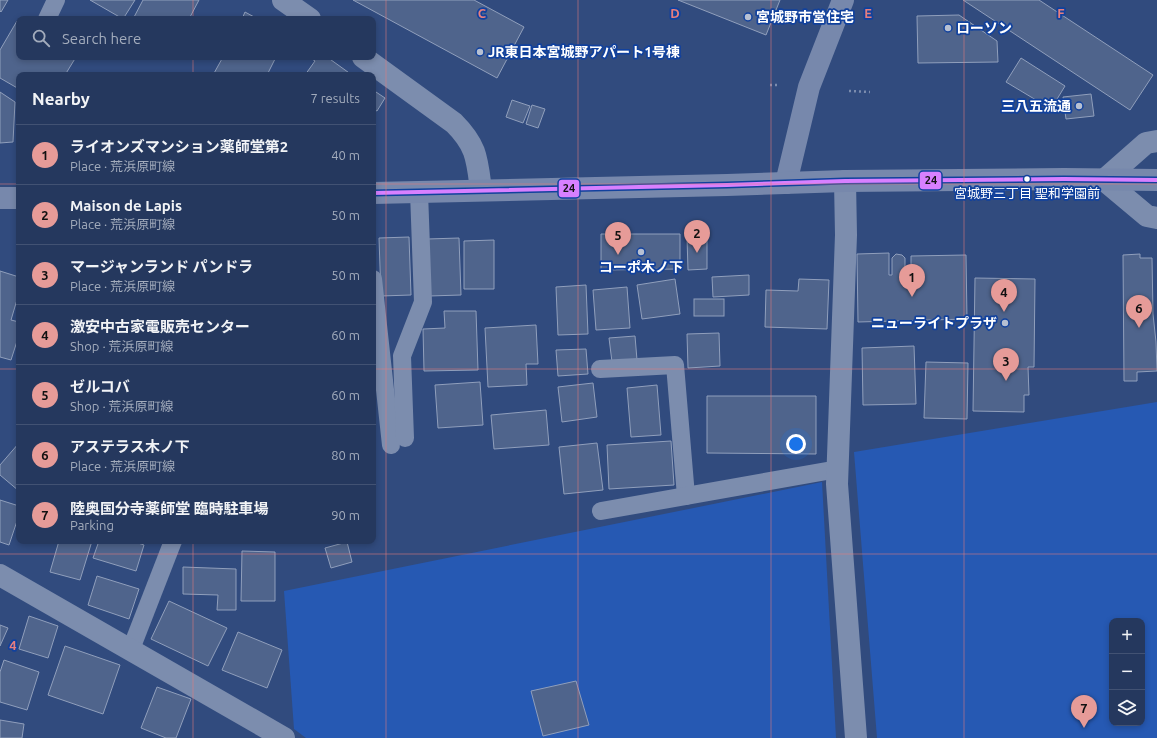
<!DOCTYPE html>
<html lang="en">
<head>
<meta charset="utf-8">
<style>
  body { margin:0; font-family:Ubuntu,"Noto Sans JP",sans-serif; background:#2d3f64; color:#f1f3f6 }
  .controls { position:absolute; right:12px; bottom:12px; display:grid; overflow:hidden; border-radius:8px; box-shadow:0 2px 6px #0003 }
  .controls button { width:36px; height:36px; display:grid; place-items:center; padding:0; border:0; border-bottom:1px solid #425273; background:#25385e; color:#f1f3f6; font:20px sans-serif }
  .you { position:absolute; left:796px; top:444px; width:14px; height:14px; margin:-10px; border:3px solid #fff; border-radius:50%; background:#1a73e8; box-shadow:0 0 0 6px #1a73e833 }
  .badge { display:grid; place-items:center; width:26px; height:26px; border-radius:50%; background:#e69b98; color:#111; font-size:13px; font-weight:700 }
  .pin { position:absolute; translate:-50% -33px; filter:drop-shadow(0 1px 2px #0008) }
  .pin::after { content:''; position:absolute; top:21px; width:14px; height:12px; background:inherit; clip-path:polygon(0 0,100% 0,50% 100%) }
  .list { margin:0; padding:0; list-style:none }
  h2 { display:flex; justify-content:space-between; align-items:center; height:52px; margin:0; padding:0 16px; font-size:17px }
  h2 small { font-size:13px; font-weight:400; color:#a3acbc }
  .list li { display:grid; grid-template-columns:26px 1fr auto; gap:12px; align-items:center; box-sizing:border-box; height:60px; padding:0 16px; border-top:1px solid #425273 }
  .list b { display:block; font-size:15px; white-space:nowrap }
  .list p { margin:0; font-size:13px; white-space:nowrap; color:#a3acbc }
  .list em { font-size:13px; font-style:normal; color:#a3acbc }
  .icon { flex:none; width:22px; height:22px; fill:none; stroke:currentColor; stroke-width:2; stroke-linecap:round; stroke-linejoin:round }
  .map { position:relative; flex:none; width:1157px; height:738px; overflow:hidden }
  .search { position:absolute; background:#25385e; box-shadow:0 2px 6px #0003; left:16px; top:16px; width:360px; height:44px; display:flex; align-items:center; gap:10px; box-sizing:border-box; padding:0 14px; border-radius:8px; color:#a3acbc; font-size:15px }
  .panel { position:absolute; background:#25385e; box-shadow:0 2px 6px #0003; left:16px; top:72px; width:360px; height:472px; border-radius:8px }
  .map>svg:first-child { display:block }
  .green { fill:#2659b3; fill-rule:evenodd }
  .building { fill:#4f648c; stroke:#909fbc }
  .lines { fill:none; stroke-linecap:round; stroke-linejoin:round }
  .path { stroke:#7c8dae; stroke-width:2.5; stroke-dasharray:2 3; stroke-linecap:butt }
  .lane { stroke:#7c8dae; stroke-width:18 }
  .street { stroke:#7c8dae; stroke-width:22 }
  .secondary { stroke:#7788ac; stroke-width:22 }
  .bus-1-casing { stroke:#11419d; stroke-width:7 }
  .bus-1 { stroke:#d880ff; stroke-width:4 }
  .grid { fill:none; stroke:#e67e7e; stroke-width:1; stroke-opacity:0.55 }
  .poi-dot { fill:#b7c0d2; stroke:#11419d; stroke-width:1.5 }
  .bus-dot { fill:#fff; stroke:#11419d; stroke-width:1.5 }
  .labels { text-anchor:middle; stroke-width:3.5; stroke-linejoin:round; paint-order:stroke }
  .bus-label { font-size:13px; fill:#fff; stroke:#11419d }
  .poi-label { font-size:14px; font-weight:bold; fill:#fff; stroke:#11419d; text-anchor:start }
  .grid-label { font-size:13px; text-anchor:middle; font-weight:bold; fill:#e67e7e; stroke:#11419d; stroke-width:3.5; stroke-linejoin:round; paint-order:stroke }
  .line-badge { stroke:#11419d; stroke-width:1.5 }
  .pale-badge-label { font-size:11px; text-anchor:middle; font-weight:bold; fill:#111 }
</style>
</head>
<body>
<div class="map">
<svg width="1157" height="738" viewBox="0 0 1157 738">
  <rect width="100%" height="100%" fill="#314b7e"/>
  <g class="green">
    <path d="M1157,402V738H877L854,452ZM1112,621H1142V723H1112Z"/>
    <polygon points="822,482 836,738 306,738 294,729 284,591"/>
  </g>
  <g class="building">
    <polygon points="0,0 8,0 1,12 0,11"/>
    <polygon points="90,0 135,0 123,19"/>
    <polygon points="143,0 199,0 189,19 133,19"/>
    <polygon points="353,0 474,0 524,27 497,78"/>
    <polygon points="678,0 780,0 766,35"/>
    <polygon points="963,0 1039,0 1153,75 1130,110"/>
    <polygon points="245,12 256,18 256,19 242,19"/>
    <polygon points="959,15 997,41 998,62 918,63 917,16"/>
    <polygon points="17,21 19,22 19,57 76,57 65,75 19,75 19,89 0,78 0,50"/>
    <polygon points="223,57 276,57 267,75 213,75"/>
    <polygon points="314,57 327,57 352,75 305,75 315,61 312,59"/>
    <polygon points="1021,58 1065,86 1051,109 1006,82"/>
    <polygon points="373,90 385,98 377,111 373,109"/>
    <polygon points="0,92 15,102 13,142 0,143"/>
    <polygon points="1091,94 1094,116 1066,119 1063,97"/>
    <polygon points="512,100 530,106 523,123 506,117"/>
    <polygon points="532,105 545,109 538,128 526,124"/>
    <polygon points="601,234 680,234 680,269 601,270"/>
    <polygon points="707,236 707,269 688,270 687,237"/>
    <polygon points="409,237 411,295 381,296 379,238"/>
    <polygon points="459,238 461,295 429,296 427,239"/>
    <polygon points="494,240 494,289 464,289 464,241"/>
    <polygon points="889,253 889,275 892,275 892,258 896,254 902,255 905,258 905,275 911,274 911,256 966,255 967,319 858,322 857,254"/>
    <polygon points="1140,254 1140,258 1152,258 1153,314 1156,342 1157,371 1137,372 1137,381 1124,381 1123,255"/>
    <polygon points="0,271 19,277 19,293 11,320 19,322 19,335 11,360 0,357"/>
    <polygon points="749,275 749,295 713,297 712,277"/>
    <polygon points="975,278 1035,279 1034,367 1028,367 1029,395 1024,395 1024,412 973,411"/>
    <polygon points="675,279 680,314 642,319 637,285"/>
    <polygon points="799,279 829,280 827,329 765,327 766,290 798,291"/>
    <polygon points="586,285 588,334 558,335 556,287"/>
    <polygon points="627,287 630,328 596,330 593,290"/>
    <rect x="694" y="299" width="30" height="17"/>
    <polygon points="444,311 476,311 478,370 424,371 423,329 445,328"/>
    <polygon points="536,325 538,364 526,364 527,385 488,387 485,328"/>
    <polygon points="719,333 720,366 688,368 687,334"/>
    <polygon points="635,336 637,360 612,362 609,338"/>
    <polygon points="914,346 916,404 863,405 862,348"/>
    <polygon points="586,349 588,374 558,376 556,350"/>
    <polygon points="926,362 968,363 967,419 924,418"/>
    <polygon points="480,382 483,425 438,428 435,385"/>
    <polygon points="593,383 597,417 562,422 558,387"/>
    <polygon points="657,385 661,435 631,437 627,388"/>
    <polygon points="707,396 816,396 816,454 707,453"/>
    <polygon points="546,410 549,445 494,449 491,415"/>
    <polygon points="671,441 674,485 609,489 607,445"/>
    <polygon points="19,443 19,491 0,475 0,465"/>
    <polygon points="597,443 603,490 564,494 559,447"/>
    <polygon points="0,500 19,506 19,515 9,545 0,542"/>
    <polygon points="59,541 92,541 80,580 50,572"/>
    <polygon points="99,541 132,541 144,545 136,571 93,558"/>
    <polygon points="347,542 352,562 331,568 325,548"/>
    <polygon points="242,551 275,552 275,601 241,601"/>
    <polygon points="183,567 236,569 236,610 217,610 218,595 183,594"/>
    <polygon points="97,576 139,589 129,619 88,605"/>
    <polygon points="169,601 227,628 208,666 151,639"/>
    <polygon points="29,616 58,626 48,658 19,649"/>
    <polygon points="0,625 8,628 0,646"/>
    <polygon points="238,632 282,650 267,688 222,670"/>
    <polygon points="65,646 120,665 103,714 48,695"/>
    <polygon points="4,660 39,672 27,710 0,702 0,672"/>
    <polygon points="576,681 589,725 543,736 531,691"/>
    <polygon points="157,687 191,699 176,738 166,738 141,728"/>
    <polygon points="0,720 24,724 22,738 0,738"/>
  </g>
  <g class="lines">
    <g class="path">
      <polyline points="770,85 779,85"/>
      <polyline points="849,91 870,92"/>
    </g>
    <g class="lane">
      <polyline points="47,19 56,0"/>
      <polyline points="373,279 391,445"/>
      <polyline points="600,369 675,365 686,496"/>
      <polyline points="405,438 402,356 423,302 419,192"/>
      <polyline points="601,511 838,469"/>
      <polyline points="131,649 173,541"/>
    </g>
    <g class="street">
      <polyline points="283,0 310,19"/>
      <path d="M363,57L454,123C477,146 477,159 481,190"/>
      <polyline points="1157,141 1146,143 1104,180 1147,216 1157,218"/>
      <polyline points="845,181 846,235 837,484 856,738"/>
      <polyline points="0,575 284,738"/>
    </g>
    <g class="secondary">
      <polyline points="786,183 809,87 843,0"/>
      <polyline points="373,193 727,185 845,181 1064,179 1157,180"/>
      <polyline points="0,198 19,198"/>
    </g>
    <defs>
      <polyline id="bus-1" points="373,193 727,185 845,181 1064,179 1157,180"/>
    </defs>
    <use href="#bus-1" class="bus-1-casing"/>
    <use href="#bus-1" class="bus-1"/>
  </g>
  <path class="grid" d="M193,0V19M386,0V738M578,0V738M771,0V738M964,0V738M193,57V75M0,184H19M373,184H1157M0,369H19M373,369H1157M193,541V738M0,554H1157"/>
  <g class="poi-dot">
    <circle cx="748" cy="17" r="4"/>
    <circle cx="948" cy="28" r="4"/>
    <circle cx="480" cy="52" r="4"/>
    <circle cx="1079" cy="106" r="4"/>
    <circle cx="641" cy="252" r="4"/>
    <circle cx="1005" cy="323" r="4"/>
  </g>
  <circle class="bus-dot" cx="1027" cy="179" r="3.5"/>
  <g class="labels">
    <g class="bus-label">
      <text x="1027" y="198">宮城野三丁目 聖和学園前</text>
    </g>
    <g class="poi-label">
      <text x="756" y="22">宮城野市営住宅</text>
      <text x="956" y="33">ローソン</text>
      <text x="488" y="57">JR東日本宮城野アパート1号棟</text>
      <text x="1071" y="111" text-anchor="end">三八五流通</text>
      <text x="641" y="272" text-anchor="middle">コーポ木ノ下</text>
      <text x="997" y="328" text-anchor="end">ニューライトプラザ</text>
    </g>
  </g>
  <g class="grid-label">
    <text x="482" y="18">C</text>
    <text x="675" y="18">D</text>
    <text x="868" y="18">E</text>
    <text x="1061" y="18">F</text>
    <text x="13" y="650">4</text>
  </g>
  <g class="line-badge">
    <rect x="919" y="171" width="23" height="19" rx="4" fill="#d880ff"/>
    <rect x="558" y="179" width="22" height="19" rx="4" fill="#d880ff"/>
  </g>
  <g class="pale-badge-label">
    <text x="931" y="184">24</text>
    <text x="569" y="192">24</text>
  </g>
</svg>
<div class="controls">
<button>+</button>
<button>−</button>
<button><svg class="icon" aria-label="layers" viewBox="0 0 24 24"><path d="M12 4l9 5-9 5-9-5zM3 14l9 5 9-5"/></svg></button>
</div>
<div class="you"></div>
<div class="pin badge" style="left:912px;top:297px">1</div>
<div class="pin badge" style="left:697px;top:253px">2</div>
<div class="pin badge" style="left:1006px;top:381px">3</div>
<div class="pin badge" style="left:1004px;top:312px">4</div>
<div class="pin badge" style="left:618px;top:255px">5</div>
<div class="pin badge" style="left:1139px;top:328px">6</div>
<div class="pin badge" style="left:1084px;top:728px">7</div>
<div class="search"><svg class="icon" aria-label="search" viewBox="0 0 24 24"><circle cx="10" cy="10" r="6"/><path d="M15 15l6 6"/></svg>Search here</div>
<section class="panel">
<h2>Nearby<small>7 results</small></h2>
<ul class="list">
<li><span class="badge">1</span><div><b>ライオンズマンション薬師堂第2</b><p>Place · 荒浜原町線</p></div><em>40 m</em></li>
<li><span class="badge">2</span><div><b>Maison de Lapis</b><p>Place · 荒浜原町線</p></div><em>50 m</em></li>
<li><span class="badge">3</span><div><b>マージャンランド パンドラ</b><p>Place · 荒浜原町線</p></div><em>50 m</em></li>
<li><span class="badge">4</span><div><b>激安中古家電販売センター</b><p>Shop · 荒浜原町線</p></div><em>60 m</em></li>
<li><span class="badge">5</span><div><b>ゼルコバ</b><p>Shop · 荒浜原町線</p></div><em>60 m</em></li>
<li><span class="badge">6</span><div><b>アステラス木ノ下</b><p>Place · 荒浜原町線</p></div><em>80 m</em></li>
<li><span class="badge">7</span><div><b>陸奥国分寺薬師堂 臨時駐車場</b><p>Parking</p></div><em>90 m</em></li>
</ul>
</section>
</div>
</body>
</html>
